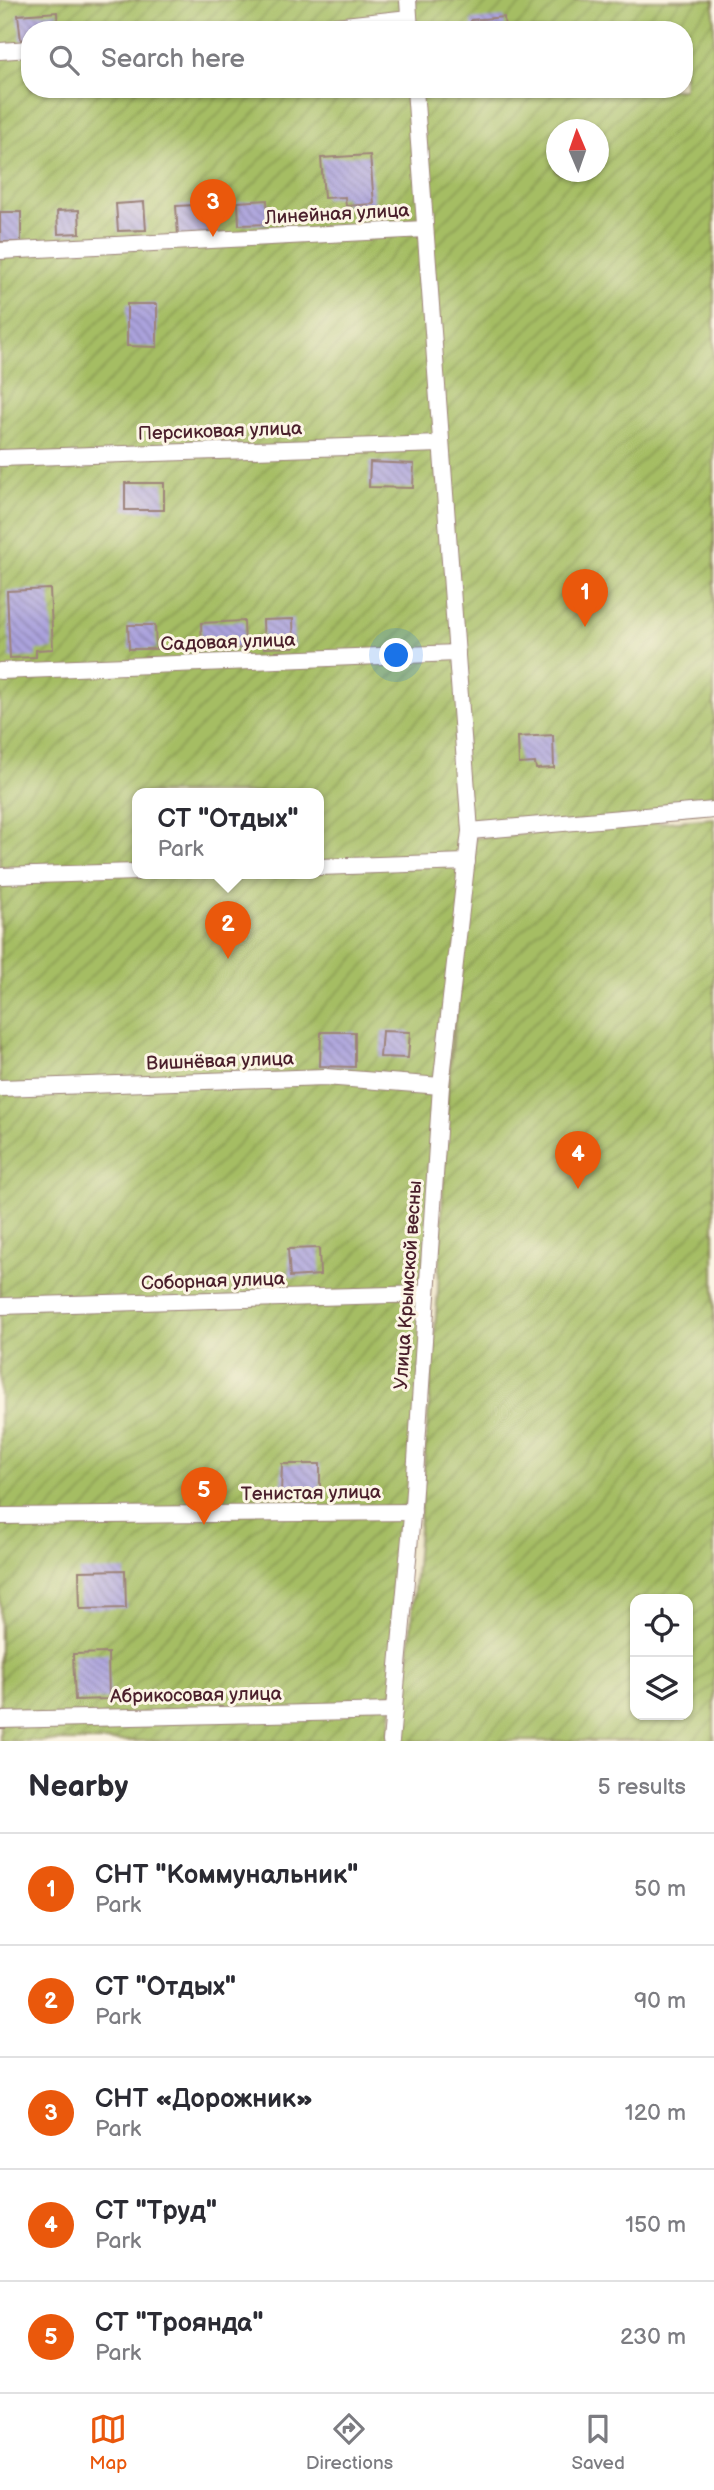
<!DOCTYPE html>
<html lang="en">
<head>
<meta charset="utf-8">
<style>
  body { margin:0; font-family:"Balsamiq Sans",sans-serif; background:#f2f2f3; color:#2b2b33 }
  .controls { position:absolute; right:21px; bottom:21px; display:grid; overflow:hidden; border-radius:14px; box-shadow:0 2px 5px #0004 }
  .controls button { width:63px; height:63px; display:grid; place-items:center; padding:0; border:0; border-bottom:2px solid #e1e1e2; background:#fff; color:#2b2b33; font:35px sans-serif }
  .compass { position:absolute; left:546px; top:119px; width:63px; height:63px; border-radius:50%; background:#fff; box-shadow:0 2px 5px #0004; rotate:358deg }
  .you { position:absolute; left:397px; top:656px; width:24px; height:24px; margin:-18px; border:5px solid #fff; border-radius:50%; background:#1a73e8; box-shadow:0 0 0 10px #1a73e833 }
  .badge { display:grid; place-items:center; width:46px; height:46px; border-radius:50%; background:#ea580c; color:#fff; font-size:23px; font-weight:700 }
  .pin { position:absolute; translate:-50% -58px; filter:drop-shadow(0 2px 4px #0008) }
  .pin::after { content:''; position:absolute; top:37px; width:24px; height:21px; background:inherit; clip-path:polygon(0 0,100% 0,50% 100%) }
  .popup { position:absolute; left:132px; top:788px; width:192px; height:91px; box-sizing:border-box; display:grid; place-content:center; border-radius:14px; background:#fff; filter:drop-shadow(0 2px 5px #0005); font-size:23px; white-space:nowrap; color:#7c7c81 }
  .popup b { font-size:26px; color:#2b2b33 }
  .popup::after { content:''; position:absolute; left:50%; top:100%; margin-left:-14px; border:14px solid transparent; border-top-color:#fff }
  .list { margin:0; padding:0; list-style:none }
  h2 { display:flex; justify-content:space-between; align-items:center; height:91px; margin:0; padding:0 28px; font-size:30px }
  h2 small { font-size:23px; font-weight:400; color:#7c7c81 }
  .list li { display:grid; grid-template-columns:46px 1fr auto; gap:21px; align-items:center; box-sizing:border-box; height:112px; padding:0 28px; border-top:2px solid #e1e1e2 }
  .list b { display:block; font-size:26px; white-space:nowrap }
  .list p { margin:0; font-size:23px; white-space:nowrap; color:#7c7c81 }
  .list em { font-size:23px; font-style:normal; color:#7c7c81 }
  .icon { flex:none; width:38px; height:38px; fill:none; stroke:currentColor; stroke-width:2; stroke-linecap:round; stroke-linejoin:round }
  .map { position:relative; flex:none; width:714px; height:1741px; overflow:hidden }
  .search { position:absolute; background:#fff; box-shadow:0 2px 5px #0004; left:21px; right:21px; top:21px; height:77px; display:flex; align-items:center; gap:18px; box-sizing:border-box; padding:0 24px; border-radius:28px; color:#7c7c81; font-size:26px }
  .sheet { height:651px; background:#fff }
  nav { display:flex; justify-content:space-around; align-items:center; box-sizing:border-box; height:98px; border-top:2px solid #e1e1e2; background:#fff; font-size:19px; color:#7c7c81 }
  nav a { display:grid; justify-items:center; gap:4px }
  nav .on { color:#ea580c }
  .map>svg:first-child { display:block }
  .garden { fill:url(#garden-furrows); stroke:#786e47; stroke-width:2; fill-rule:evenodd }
  .building { fill:url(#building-back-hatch) }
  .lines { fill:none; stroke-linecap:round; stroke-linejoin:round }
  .lane-casing { stroke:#9d837a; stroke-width:18 }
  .lane { stroke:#fff; stroke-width:16 }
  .labels { text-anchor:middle; stroke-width:6; stroke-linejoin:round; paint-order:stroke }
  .street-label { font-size:19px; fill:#4a1f2b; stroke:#fcf5e5 }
</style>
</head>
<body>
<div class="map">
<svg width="714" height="1741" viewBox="0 0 714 1741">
  <defs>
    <pattern id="garden-furrows" width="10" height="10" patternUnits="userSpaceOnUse" patternTransform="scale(1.75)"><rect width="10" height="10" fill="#a5bd63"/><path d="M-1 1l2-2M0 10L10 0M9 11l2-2" fill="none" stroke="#889952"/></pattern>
    <pattern id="building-back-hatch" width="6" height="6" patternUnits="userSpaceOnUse" patternTransform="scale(1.75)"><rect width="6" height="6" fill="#aba3dd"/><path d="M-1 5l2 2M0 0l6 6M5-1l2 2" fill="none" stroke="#8d84b3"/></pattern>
  </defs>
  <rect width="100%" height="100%" fill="#fcf5e5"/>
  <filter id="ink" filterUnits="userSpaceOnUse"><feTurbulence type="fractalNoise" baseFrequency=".0143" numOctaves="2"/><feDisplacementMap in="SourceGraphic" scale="14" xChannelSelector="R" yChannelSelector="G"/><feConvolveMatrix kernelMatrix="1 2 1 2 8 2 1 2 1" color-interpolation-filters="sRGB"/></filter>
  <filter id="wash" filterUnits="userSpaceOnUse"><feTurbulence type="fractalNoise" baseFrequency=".00686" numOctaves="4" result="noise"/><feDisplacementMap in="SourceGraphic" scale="28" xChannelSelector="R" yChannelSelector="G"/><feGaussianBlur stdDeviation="1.57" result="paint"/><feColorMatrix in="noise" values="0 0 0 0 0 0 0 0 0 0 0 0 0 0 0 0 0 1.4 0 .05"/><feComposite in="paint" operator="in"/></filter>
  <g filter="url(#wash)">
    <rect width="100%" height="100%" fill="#f0e7ca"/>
    <g class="garden">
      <path d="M0,0H714V810L470,832L389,1741H0ZM30,30H684V89H30ZM556,130H598V172H556ZM137,793H319V873H137Z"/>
      <path d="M714,818V1741H402L438,1291L448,1088L475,838ZM635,1599H688V1715H635Z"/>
    </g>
    <g id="blocks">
      <g class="building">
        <polygon points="57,12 58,30 30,30 30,40 21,41 18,15"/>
        <polygon points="504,17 505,30 472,30 471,20"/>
        <polygon points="370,155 374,204 346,206 345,197 324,198 321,158"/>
        <polygon points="267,200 268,224 239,225 238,202"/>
        <polygon points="144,202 146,230 118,231 116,204"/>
        <polygon points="216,204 218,233 178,236 176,206"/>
        <polygon points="79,210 80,233 58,234 57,211"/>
        <rect x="0" y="212" width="21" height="30"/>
        <polygon points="127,304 157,304 157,347 127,346"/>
        <polygon points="370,462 414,464 413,488 369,487"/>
        <rect x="125" y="483" width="39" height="27"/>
        <polygon points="50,589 53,649 36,650 36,657 10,658 7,591"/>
        <polygon points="293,619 294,647 264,648 263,620"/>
        <polygon points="244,621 245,648 202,650 201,623"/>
        <polygon points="128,625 155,625 156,649 129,649"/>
        <polygon points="553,735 554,768 536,769 535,763 519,764 518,737"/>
        <polygon points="382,1031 410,1032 408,1058 380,1057"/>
        <polygon points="321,1032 355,1032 355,1067 320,1066"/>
        <polygon points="319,1248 320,1275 290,1277 288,1249"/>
        <polygon points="282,1464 320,1464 320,1495 281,1495"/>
        <polygon points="125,1570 126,1608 80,1609 79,1571"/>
        <polygon points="108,1653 109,1699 75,1700 73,1654"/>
      </g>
    </g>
  </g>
  <g filter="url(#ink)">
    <use href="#blocks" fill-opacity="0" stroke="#9d837a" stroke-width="2"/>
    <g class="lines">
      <defs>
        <g id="lane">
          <polyline points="408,0 410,30"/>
          <polyline points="298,30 409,18"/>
          <polyline points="0,51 30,49"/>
          <polyline points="0,251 425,229"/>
          <polyline points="0,458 441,444"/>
          <polyline points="0,671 457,653"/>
          <polyline points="470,831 714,810"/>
          <polyline points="319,867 467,862"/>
          <polyline points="0,876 137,872"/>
          <polyline points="0,1088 325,1077 441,1086"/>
          <polyline points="0,1306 427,1294"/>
          <polyline points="0,1516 413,1512"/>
          <polyline points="0,1720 394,1711"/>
          <polyline points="391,1741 413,1505 441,1086 470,831 415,89"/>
        </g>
      </defs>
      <use href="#lane" class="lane-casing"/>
      <use href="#lane" class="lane"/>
    </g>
  </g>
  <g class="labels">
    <g class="street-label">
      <text transform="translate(337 213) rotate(-3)" y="7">Линейная улица</text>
      <text transform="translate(220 430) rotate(-2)" y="7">Персиковая улица</text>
      <text transform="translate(228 641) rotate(-2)" y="7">Садовая улица</text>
      <text transform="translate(220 1060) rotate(-2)" y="7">Вишнёвая улица</text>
      <text transform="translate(213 1280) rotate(-2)" y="7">Соборная улица</text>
      <text transform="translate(407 1285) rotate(-86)" y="7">Улица Крымской весны</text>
      <text transform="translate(311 1492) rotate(-1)" y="7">Тенистая улица</text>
      <text transform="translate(196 1694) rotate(-1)" y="7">Абрикосовая улица</text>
    </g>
  </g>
</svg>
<div class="controls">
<button><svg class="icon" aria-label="locate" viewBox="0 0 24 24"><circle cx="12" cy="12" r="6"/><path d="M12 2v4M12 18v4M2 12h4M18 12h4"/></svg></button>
<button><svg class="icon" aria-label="layers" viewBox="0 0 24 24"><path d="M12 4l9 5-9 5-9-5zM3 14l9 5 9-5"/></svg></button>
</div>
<svg class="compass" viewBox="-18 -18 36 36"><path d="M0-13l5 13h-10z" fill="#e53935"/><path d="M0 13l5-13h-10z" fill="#7c7c81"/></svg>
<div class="you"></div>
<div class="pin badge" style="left:585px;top:627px">1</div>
<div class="pin badge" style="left:228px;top:959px">2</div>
<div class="popup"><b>СТ &quot;Отдых&quot;</b>Park</div>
<div class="pin badge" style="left:213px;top:237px">3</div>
<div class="pin badge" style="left:578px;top:1189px">4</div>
<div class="pin badge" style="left:204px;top:1525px">5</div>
<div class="search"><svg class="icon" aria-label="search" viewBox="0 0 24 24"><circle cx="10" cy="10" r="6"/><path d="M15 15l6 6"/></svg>Search here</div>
</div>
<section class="sheet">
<h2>Nearby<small>5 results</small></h2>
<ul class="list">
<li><span class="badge">1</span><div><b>СНТ &quot;Коммунальник&quot;</b><p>Park</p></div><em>50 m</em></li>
<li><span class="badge">2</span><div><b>СТ &quot;Отдых&quot;</b><p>Park</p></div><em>90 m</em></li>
<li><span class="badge">3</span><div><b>СНТ «Дорожник»</b><p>Park</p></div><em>120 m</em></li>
<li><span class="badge">4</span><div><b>СТ &quot;Труд&quot;</b><p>Park</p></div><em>150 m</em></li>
<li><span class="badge">5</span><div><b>СТ &quot;Троянда&quot;</b><p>Park</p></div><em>230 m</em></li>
</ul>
</section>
<nav>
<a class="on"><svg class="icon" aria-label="map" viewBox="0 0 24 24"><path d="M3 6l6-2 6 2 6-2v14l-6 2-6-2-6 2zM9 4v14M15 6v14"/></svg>Map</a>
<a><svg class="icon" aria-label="directions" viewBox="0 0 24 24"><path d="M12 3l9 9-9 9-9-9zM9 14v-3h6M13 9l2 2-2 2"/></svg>Directions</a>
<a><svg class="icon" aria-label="saved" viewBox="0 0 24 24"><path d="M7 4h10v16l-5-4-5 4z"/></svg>Saved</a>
</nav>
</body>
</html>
